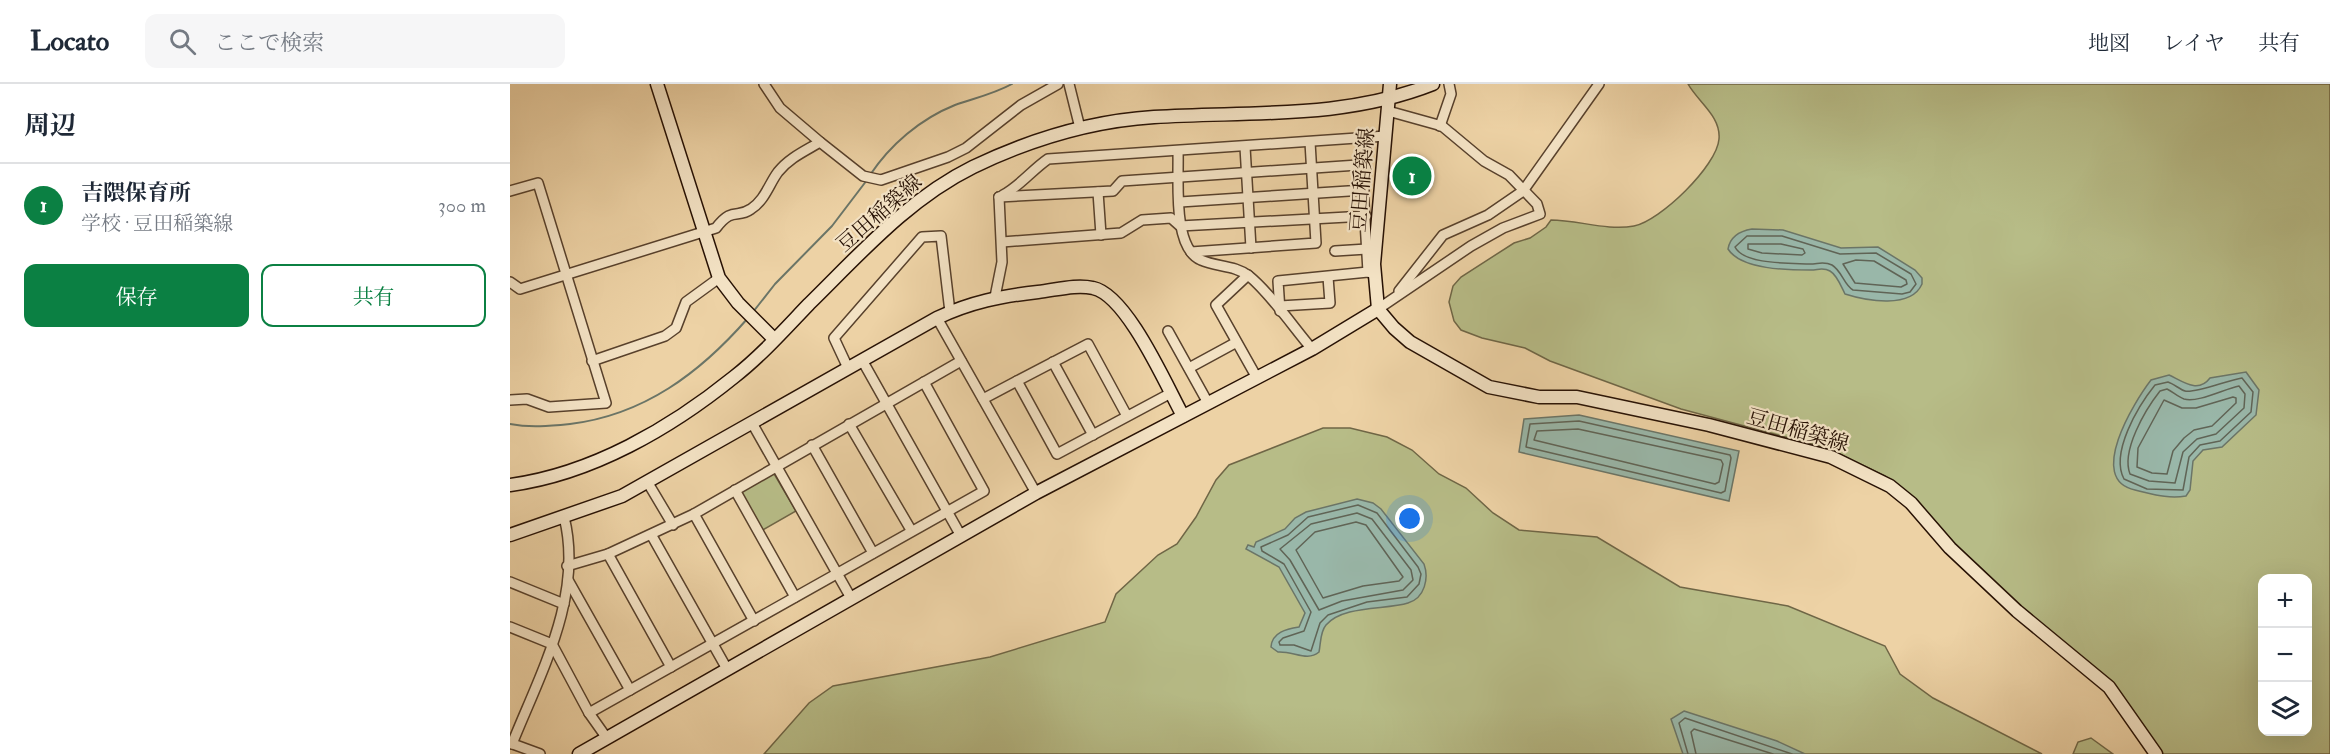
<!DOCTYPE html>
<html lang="ja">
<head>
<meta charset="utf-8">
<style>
  body { margin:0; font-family:"IM FELL Double Pica","Noto Serif JP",serif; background:#f6f6f7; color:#1f2937 }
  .controls { position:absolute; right:18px; bottom:18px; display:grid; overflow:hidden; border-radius:12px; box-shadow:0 6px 24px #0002 }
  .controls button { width:54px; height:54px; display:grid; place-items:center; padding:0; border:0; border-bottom:2px solid #e0e1e3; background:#fff; color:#1f2937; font:30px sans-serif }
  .you { position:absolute; left:900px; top:435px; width:21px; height:21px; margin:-15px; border:4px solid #fff; border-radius:50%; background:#1a73e8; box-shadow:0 0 0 9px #1a73e833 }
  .badge { display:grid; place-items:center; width:39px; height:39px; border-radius:50%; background:#0b8043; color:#fff; font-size:20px; font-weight:700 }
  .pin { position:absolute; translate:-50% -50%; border:3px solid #fff; box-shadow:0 2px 6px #0006 }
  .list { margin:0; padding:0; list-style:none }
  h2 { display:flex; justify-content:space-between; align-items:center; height:78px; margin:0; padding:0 24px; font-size:26px }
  h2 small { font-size:20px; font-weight:400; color:#747a83 }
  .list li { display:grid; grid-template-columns:39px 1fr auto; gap:18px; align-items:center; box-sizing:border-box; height:84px; padding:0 24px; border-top:2px solid #e0e1e3 }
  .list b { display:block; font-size:22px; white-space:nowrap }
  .list p { margin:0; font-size:20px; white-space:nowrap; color:#747a83 }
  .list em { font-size:20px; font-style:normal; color:#747a83 }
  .actions { display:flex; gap:12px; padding:18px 24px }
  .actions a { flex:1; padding:14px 0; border:2px solid #0b8043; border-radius:12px; text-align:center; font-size:21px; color:#0b8043 }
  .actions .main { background:#0b8043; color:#fff }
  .icon { flex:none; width:33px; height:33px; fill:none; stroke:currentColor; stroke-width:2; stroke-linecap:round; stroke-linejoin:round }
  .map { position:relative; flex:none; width:1820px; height:670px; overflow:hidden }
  header { display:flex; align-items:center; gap:36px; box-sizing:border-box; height:84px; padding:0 30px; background:#fff; border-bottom:2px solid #e0e1e3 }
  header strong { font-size:28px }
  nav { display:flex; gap:33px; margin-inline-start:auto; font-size:21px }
  .search { width:420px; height:54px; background:#f6f6f7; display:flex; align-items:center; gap:15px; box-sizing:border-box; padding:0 21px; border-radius:12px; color:#747a83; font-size:22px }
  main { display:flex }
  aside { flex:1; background:#fff }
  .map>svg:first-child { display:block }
  .green { fill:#b7bc87; stroke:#6f6646; stroke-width:1.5; fill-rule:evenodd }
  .water { fill:#99b7a9; stroke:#6b7567; stroke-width:1.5 }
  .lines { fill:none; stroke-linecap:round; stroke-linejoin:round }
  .shore { stroke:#606456; stroke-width:1.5 }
  .stream { stroke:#6b7567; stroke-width:2 }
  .street-casing { stroke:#58412c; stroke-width:12 }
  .secondary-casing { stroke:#271104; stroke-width:15 }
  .street { stroke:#f3e2c4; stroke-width:9 }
  .secondary { stroke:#f3e2c4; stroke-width:12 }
  .labels { text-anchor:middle; stroke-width:4.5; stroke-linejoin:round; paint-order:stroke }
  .street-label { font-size:21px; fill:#271104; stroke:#f3e2c4 }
</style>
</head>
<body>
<header>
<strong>Locato</strong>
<div class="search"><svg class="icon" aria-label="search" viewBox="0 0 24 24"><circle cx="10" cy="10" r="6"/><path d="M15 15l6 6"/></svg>ここで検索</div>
<nav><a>地図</a><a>レイヤ</a><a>共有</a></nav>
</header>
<main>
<aside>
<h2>周辺<small></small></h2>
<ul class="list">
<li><span class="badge">1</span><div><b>吉隈保育所</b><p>学校 · 豆田稲築線</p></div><em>300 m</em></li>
</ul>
<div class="actions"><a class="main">保存</a><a>共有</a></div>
</aside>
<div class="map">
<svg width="1820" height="670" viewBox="0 0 1820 670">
  <rect width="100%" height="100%" fill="#edd2a5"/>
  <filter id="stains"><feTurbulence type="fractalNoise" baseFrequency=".00333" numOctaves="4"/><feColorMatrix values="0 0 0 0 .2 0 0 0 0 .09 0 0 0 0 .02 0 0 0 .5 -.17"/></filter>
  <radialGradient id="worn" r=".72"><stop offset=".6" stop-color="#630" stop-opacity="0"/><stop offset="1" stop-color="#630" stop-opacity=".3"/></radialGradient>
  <g class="green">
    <path d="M1178,0H1820V670H1649L1602,602L1505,522L1440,460L1395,407L1375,392L1317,364L1171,325L1040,277L1015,264L972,254L951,246L944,237L939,218L943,202L951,193L1004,159L1020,154L1036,143L1041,136C1068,136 1097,147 1124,142C1150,137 1207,82 1209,55C1211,32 1188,18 1178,0ZM1752,494H1798V648H1752Z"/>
    <polygon points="813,344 840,344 877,353 902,366 929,390 956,404 983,429 1009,446 1087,453 1170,503 1278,522 1375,562 1390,590 1423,614 1532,670 254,670 299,619 323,602 480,573 595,538 606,510 648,471 667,460 686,433 706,396 719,381"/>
    <polygon points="263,388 286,427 251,447 229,408"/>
    <polygon points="1581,654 1603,670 1563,670 1568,658"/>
  </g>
  <g class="water">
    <path d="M1242,145L1273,146L1331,164L1368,163L1405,186L1412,194V200C1401,225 1357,217 1335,210C1331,202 1327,191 1320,187C1313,183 1308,186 1301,186C1279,186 1231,186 1218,165C1220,153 1230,147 1242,145Z"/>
    <path d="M1736,288L1749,306L1746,331L1712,363L1693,366L1683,377L1680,406L1676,412C1657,415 1643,410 1625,406C1576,396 1624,318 1641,296L1659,291C1672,297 1688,310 1700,294Z"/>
    <polygon points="1069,331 1229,367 1219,417 1009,368 1014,335"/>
    <path d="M847,415L863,419L871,425L914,480C919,494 915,514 898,519C876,526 833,521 816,541C810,548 811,558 809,568C797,578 784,567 768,568L761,563C762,548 777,545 789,543L795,529L769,483L736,465L738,461L744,463L746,458L775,445L785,434L796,428Z"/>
    <polygon points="1174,627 1267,657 1295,670 1173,670 1161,635"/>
  </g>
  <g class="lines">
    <g class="shore">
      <path d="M1237,152H1272L1330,170L1366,169L1401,190L1406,200L1400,208L1392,210L1343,206C1334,201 1332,187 1322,181C1314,177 1308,180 1300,180C1281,179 1234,181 1225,163Z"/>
      <polygon points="1238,160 1271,160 1293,165 1295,169 1292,171 1252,169 1238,165"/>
      <polygon points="1346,176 1364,177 1396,196 1397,200 1391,203 1345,199 1333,180"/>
      <path d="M1732,294L1743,308L1741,328L1710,357L1690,361L1679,373L1673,406L1637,405L1614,395C1600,369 1628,322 1645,301L1658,298C1664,300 1669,305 1675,307C1684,310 1718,296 1732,294Z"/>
      <path d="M1729,302L1735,310L1734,324L1706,350L1687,355L1673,368L1665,399L1639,397L1620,390C1611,367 1635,326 1650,307L1657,305C1663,308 1668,313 1674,315C1688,319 1714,305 1729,302Z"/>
      <polygon points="1723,313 1726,314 1726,319 1702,342 1684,346 1674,354 1663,367 1657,390 1642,389 1627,383 1628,364 1654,316 1672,324 1686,324"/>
      <polygon points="1069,337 1220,371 1221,374 1215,407 1211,409 1016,363 1020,340"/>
      <polygon points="1068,345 1211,376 1213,380 1209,398 1205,400 1024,356 1027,347"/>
      <polygon points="848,421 867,429 908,483 911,490 909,500 897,513 857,518 818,531 810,539 801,567 784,561 770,561 769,558 773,554 794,547 801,528 774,480 752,467 751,463 778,451 798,433"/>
      <polygon points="847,429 862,435 901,486 903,496 893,506 832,517 809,526 780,476 770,465 801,440"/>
      <polygon points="846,438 856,441 893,493 889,497 853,502 813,514 786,466 805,448"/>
      <polyline points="1178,670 1169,639 1175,634 1282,670"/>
      <polyline points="1186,670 1181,648 1184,645 1263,670"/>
    </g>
    <g class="stream">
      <path d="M360,91C380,61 410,35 445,21C465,14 484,10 502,0"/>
      <polyline points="243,228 265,200 322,142 357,96"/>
      <path d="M0,340C20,344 40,342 60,340C134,331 190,289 238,234"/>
    </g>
    <defs>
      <g id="street">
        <polyline points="254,0 270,24 310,58 353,92 371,96 438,73 456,64 511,21 548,0"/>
        <polyline points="559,0 570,44"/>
        <polyline points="930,42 941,10 939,0"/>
        <polyline points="735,63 741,164"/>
        <path d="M668,68C669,95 662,164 691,176C706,183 725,181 739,192C760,209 784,244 802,265"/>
        <polyline points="0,107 28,99 96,319 39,323 17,315 0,316"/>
        <polyline points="588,108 591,151"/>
        <path d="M493,111C510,102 522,86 538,75L876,52"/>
        <polyline points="489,113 603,107 612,97 848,81 852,85 858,188 864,190"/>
        <polyline points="670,118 854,106"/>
        <polyline points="492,158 611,149 632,136 661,134 670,142 856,132"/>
        <polyline points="825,167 857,165"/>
        <polyline points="681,168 806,159 800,58"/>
        <polyline points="738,191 706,221 747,294"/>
        <path d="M0,198L10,205L206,144C223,122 227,135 241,125C255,116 259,100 268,88C279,74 295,67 310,58"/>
        <polyline points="889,207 933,151 978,131 1013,107 1089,0"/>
        <polyline points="485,213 492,178 489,113"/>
        <polyline points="770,222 820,219 818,193"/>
        <polyline points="868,225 961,162 993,144 1030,130 1027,120 999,91 974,77 932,42 878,27"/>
        <polyline points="770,227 768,197 858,188"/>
        <polyline points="427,234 526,409"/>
        <polyline points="658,247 698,319"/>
        <polyline points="352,276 451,452"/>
        <polyline points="82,277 155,252 166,244 176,218 209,194"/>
        <polyline points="543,278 583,351"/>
        <polyline points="338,284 324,254 412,153 431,152 440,228"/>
        <polyline points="679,284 725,259"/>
        <polyline points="473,315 507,297"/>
        <polyline points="617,332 578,260 507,297 547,370 661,309"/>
        <polyline points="242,339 341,514"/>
        <polyline points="339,340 401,446"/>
        <polyline points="302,361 363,469"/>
        <polyline points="138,399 163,441"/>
        <polyline points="225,406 285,513"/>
        <polyline points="184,430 244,537"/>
        <polyline points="142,452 217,585"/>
        <polyline points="98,470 161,583"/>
        <polyline points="57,482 98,470 184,430 451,277"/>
        <polyline points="58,496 120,606"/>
        <polyline points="0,498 54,520"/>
        <polyline points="0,543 42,560 79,629 96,653"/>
        <polyline points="79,629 474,407 414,298"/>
        <polyline points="0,659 30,670"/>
        <path d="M2,660C30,590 74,511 54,433"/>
      </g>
      <g id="secondary">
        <polyline points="147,0 209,194 228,219 264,255"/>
        <polyline points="880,0 864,180 868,225 884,244 900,258 979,303 1029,313 1067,313 1199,341 1321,373 1380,402 1401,419 1440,464 1507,527 1599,603 1646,670"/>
        <path d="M0,401C82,390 161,344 224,293C251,272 275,245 299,220C350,170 398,115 463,83C519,56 581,37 644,33C738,27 832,36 923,0"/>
        <path d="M0,451L112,412L427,234C461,218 491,212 528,208C546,206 566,200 583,204C617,211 656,301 673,332"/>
        <polyline points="69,670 526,409 802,265 868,225"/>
      </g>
    </defs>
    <use href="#street" class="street-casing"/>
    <use href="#secondary" class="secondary-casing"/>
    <use href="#street" class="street"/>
    <use href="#secondary" class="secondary"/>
  </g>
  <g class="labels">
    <g class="street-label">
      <text transform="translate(852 96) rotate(-85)" y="7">豆田稲築線</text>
      <text transform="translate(369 129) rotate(-41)" y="7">豆田稲築線</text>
      <text transform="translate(1288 346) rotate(16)" y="7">豆田稲築線</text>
    </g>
  </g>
  <rect width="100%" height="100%" filter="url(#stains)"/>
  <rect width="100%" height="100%" fill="url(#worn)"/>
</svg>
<div class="controls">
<button>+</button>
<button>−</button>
<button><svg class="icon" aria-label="layers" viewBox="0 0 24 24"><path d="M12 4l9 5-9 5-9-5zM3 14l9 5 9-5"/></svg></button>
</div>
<div class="you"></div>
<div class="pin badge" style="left:902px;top:92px">1</div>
</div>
</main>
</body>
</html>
